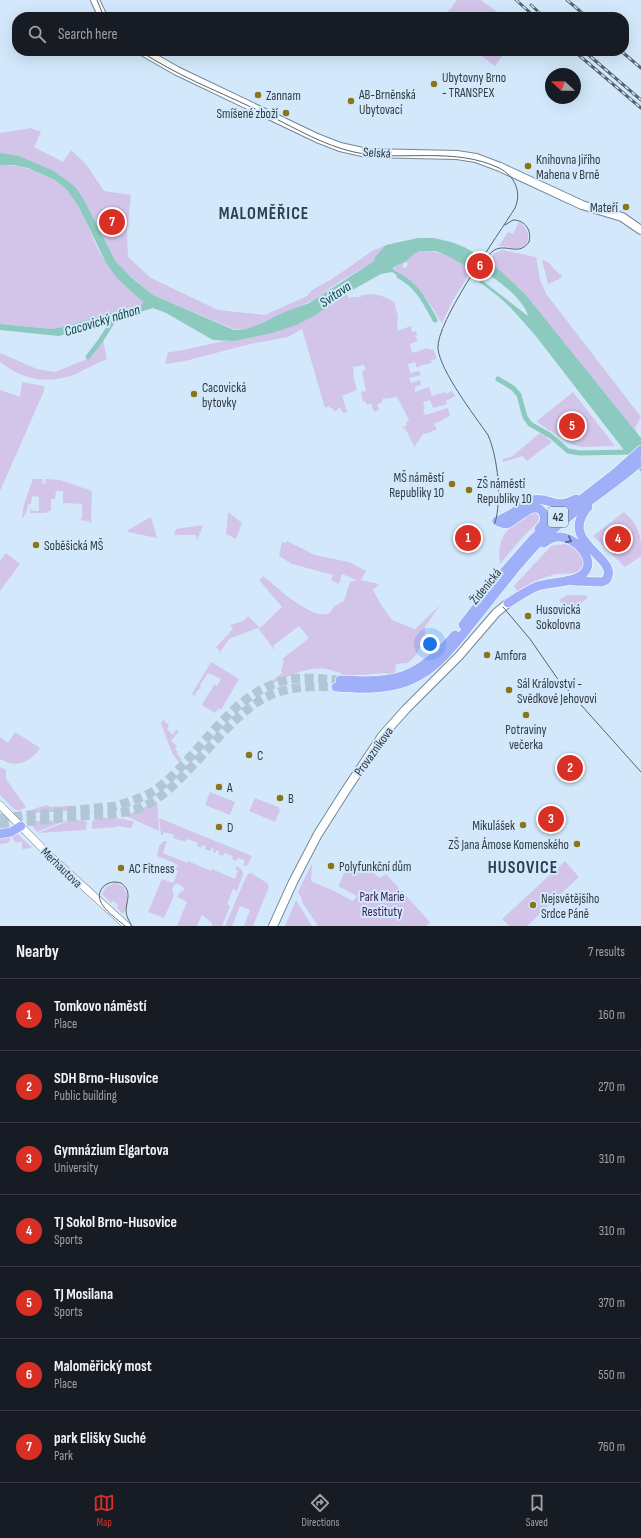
<!DOCTYPE html>
<html lang="en">
<head>
<meta charset="utf-8">
<style>
  body { margin:0; font-family:"Sofia Sans Condensed",sans-serif; background:#242831; color:#f1f3f6 }
  .compass { position:absolute; left:545px; top:68px; width:36px; height:36px; border-radius:50%; background:#171b24; box-shadow:0 4px 16px #0002; rotate:292deg }
  .you { position:absolute; left:430px; top:644px; width:14px; height:14px; margin:-10px; border:3px solid #fff; border-radius:50%; background:#1a73e8; box-shadow:0 0 0 6px #1a73e833 }
  .badge { display:grid; place-items:center; width:26px; height:26px; border-radius:50%; background:#d93025; color:#fff; font-size:13px; font-weight:700 }
  .pin { position:absolute; translate:-50% -50%; border:2px solid #fff; box-shadow:0 1px 4px #0006 }
  .list { margin:0; padding:0; list-style:none }
  h2 { display:flex; justify-content:space-between; align-items:center; height:52px; margin:0; padding:0 16px; font-size:17px }
  h2 small { font-size:13px; font-weight:400; color:#9ea1a6 }
  .list li { display:grid; grid-template-columns:26px 1fr auto; gap:12px; align-items:center; box-sizing:border-box; height:72px; padding:0 16px; border-top:1px solid #363941 }
  .list b { display:block; font-size:15px; white-space:nowrap }
  .list p { margin:0; font-size:13px; white-space:nowrap; color:#9ea1a6 }
  .list em { font-size:13px; font-style:normal; color:#9ea1a6 }
  .icon { flex:none; width:22px; height:22px; fill:none; stroke:currentColor; stroke-width:2; stroke-linecap:round; stroke-linejoin:round }
  .map { position:relative; flex:none; width:641px; height:926px; overflow:hidden }
  .search { position:absolute; background:#171b24; box-shadow:0 4px 16px #0002; left:12px; right:12px; top:12px; height:44px; display:flex; align-items:center; gap:10px; box-sizing:border-box; padding:0 14px; border-radius:16px; color:#9ea1a6; font-size:15px }
  .sheet { height:556px; background:#171b24 }
  nav { display:flex; justify-content:space-around; align-items:center; box-sizing:border-box; height:56px; border-top:1px solid #363941; background:#171b24; font-size:11px; color:#9ea1a6 }
  nav a { display:grid; justify-items:center; gap:2px }
  nav .on { color:#d93025 }
  .map>svg:first-child { display:block }
  .green { fill:#d3c4ea }
  .water { fill:#8cc9bf; fill-rule:evenodd }
  .pier { fill:#d3e9fb }
  .lines { fill:none; stroke-linecap:round; stroke-linejoin:round }
  .canal { stroke:#8cc9bf; stroke-width:5 }
  .trunk-tunnel { stroke:#b3c6d6; stroke-width:9; stroke-dasharray:9 4.5; stroke-linecap:butt }
  .tertiary-casing { stroke:#738797; stroke-width:8 }
  .secondary-casing { stroke:#738797; stroke-width:10 }
  .trunk-casing { stroke:#fff; stroke-width:10 }
  .tertiary { stroke:#fff; stroke-width:7 }
  .secondary { stroke:#fff; stroke-width:8 }
  .trunk { stroke:#a0b0f8; stroke-width:9 }
  .tram { stroke:#57636d; stroke-width:1 }
  .rail-casing { stroke:#57636d; stroke-width:3 }
  .rail { stroke:#d3e9fb; stroke-width:1.5; stroke-dasharray:4.5; stroke-linecap:butt }
  .oneway { stroke:#586482 }
  .poi-dot { fill:#8b7519; stroke:#d3e9fb; stroke-width:1.5 }
  .labels { text-anchor:middle; stroke-width:4; stroke-linejoin:round; paint-order:stroke }
  .shield { fill:#d3e9fb; stroke:#626f7a; stroke-width:1 }
  .shield-label { font-size:12px; font-weight:bold; fill:#323b42 }
  .poi-label { font-size:13px; fill:#323b42; stroke:#d3e9fb; text-anchor:start }
  .street-label { font-size:13px; fill:#323b42; stroke:#d3e9fb }
  .park-label { font-size:13px; fill:#3c2359; stroke:#d3e9fb }
  .water-label { font-size:14px; font-style:italic; fill:#0d453f; stroke:#d3e9fb }
  .district-label { font-size:17px; font-weight:bold; letter-spacing:1px; fill:#2d3e4c; stroke:#d3e9fb }
</style>
</head>
<body>
<div class="map">
<svg width="641" height="926" viewBox="0 0 641 926">
  <rect width="100%" height="100%" fill="#d3e9fb"/>
  <g class="green">
    <polygon points="457,0 481,0 504,17 444,17"/>
    <polygon points="475,51 506,51 495,66"/>
    <polygon points="31,128 41,132 34,147 63,162 71,150 86,164 104,191 131,195 127,231 128,257 151,278 218,310 265,315 307,296 312,290 332,279 372,251 386,245 374,261 339,282 313,300 260,324 243,330 234,329 153,295 121,268 116,262 83,198 69,182 54,171 0,153 0,133"/>
    <path d="M0,165C16,165 27,167 41,174C48,177 55,179 60,184C82,201 88,231 101,255C112,274 126,286 142,300L143,305L141,307L114,312L67,326L52,329L0,324Z"/>
    <path d="M519,222C530,228 533,246 518,248C512,249 506,246 499,246L508,232L513,234Z"/>
    <polygon points="502,250 536,257 540,280 547,295 641,417 635,428 637,433 526,295 489,261 495,253"/>
    <path d="M420,251C438,250 458,257 471,271L453,300L442,323C433,309 424,293 412,282C406,276 397,275 393,267L404,262L402,267L406,268L408,263L405,262L414,254Z"/>
    <polygon points="542,260 548,262 560,275 562,275 561,278 546,285 548,283"/>
    <path d="M347,293L349,299L351,297H361V295C376,293 382,295 394,302L398,316L397,331L411,326L412,332L416,331L417,335L415,336L418,341L410,344L412,353L428,348L429,350L433,349L437,359L431,360L432,363L419,366L417,368L415,362L408,364L410,373L419,371L421,375L409,378L411,383L420,380L421,385L415,387V392L429,387L432,396L445,392L446,394L452,391L455,396L446,401L447,404L457,399L448,404L433,408L430,400L423,402L425,409L423,410L425,415L448,408L450,416L434,424L437,429L426,434L424,433L415,445V448L405,428L402,429V428L407,425L406,422L409,420L397,397L385,399L384,397L381,403L377,404L379,410L374,412L371,403L367,405L365,401L363,402L361,392L366,391L362,371L366,370L364,365L353,367L354,375H353L357,390L342,396L347,412L343,413L340,408H338V410L334,411L332,408H330L329,406L325,408L302,329L288,337L250,344L185,361L165,364L168,352L179,351L224,341H235L272,333L314,316Z"/>
    <path d="M103,340L107,359C96,363 86,369 76,374C47,385 24,380 0,362V353L37,369L55,372L92,357Z"/>
    <polygon points="22,382 44,386 44,391 0,491 0,390 20,397"/>
    <polygon points="573,392 615,446 582,447 570,444 549,430 546,437 552,442 527,461 523,456 503,462 502,459 511,457 540,433 544,436 548,430 539,423 537,421"/>
    <polygon points="33,479 43,479 42,484 45,483 46,479 60,480 92,491 91,523 88,521 78,520 82,519 82,504 63,503 63,491 56,491 55,499 51,499 51,510 46,513 30,513 30,506 31,511 39,511 39,497 32,496 31,504 28,504 27,511 23,518 22,518 24,504"/>
    <polygon points="228,512 242,523 236,539 226,534"/>
    <path d="M530,512L536,513L539,517L538,522L520,540L500,564C496,533 509,529 530,512Z"/>
    <path d="M624,512C640,527 641,535 641,556L625,567L593,536Z"/>
    <polygon points="151,517 157,538 128,532 128,530"/>
    <polygon points="203,525 197,541 196,535 174,535 176,529"/>
    <path d="M287,541L315,555L349,562L366,571L361,580L379,584L373,590L380,603L392,620L415,629L440,605L425,627V635L417,654L408,663L396,664L395,674L388,675L384,673C369,674 358,676 343,676L341,673C337,672 331,670 327,669C308,665 281,680 264,687L282,673L281,670L284,661L282,659L309,638L299,626L273,646L275,651L258,628L229,639L219,654H218L220,651L216,647L233,629L230,625L243,621L248,616L260,628L282,607L259,580L263,576C277,587 309,618 327,614C332,612 332,608 336,605C338,604 342,602 344,601L350,582L357,580L342,574L339,584L331,580L333,575L292,564L279,556L282,542L286,543Z"/>
    <path d="M564,544C567,545 570,545 573,547C581,551 589,565 579,572C572,575 564,573 557,574C542,577 529,584 517,591L514,586L551,546Z"/>
    <polygon points="6,553 20,564 0,591 0,561"/>
    <polygon points="567,595 585,595 588,598 567,612 559,600"/>
    <polygon points="211,662 239,679 221,710 219,708 215,713 202,705 208,694 210,694 209,693 211,690 213,690 212,688 214,684 217,686 221,679 208,673 200,685 201,686 198,691 197,690 195,696 192,694"/>
    <path d="M164,719L165,720L164,721L169,725L167,729L173,735L176,730L179,731L171,741L177,746L175,749L178,752L177,754L182,760L180,762C172,759 165,732 161,723Z"/>
    <path d="M15,732L40,748C31,762 16,769 0,759V737L8,743Z"/>
    <polygon points="0,767 6,770 6,779 26,807 19,811 14,809 0,795"/>
    <polygon points="210,792 235,802 230,815 205,805"/>
    <polygon points="255,798 278,807 280,810 275,822 249,811"/>
    <polygon points="157,801 159,831 126,816"/>
    <path d="M72,804L71,811L34,813L26,816L25,815C32,809 39,807 48,805L50,807L71,806Z"/>
    <path d="M104,818C115,818 124,818 134,822L131,828L117,826L116,827L92,829V821Z"/>
    <polygon points="159,818 252,856 247,866 243,865 245,861 238,858 236,861 232,859 233,856 224,853 223,856 218,854 219,851 217,850 215,853 213,852 214,849 212,848 210,851 205,849 206,846 202,845 201,848 197,846 198,843 187,839 185,842 173,838 174,835 164,832 163,835 161,835"/>
    <polygon points="73,819 87,822 86,830 38,833"/>
    <polygon points="67,820 37,832 32,826 32,823 35,821"/>
    <polygon points="18,834 32,848 22,849 22,842 15,842 12,837 10,838 10,841 8,843 0,844 0,836"/>
    <polygon points="164,841 167,841 163,853 187,863 188,861 211,871 212,869 235,879 238,871 235,869 237,866 242,870 243,875 237,891 233,889 227,904 230,906 222,926 212,926 212,923 202,915 197,926 177,926 187,902 177,897 180,892 185,890 182,886 176,883 172,889 174,896 164,918 148,912 162,879 173,883 178,871 175,870 178,865 161,857 160,858 157,855 159,846"/>
    <polygon points="350,861 372,872 380,878 386,874 430,922 426,926 318,926 302,902 302,899 298,892 311,865 312,866 311,881 336,892 353,901 357,896 338,886"/>
    <polygon points="565,861 579,877 527,926 509,926 502,919"/>
    <polygon points="251,873 267,883 269,887 253,926 244,926 250,910 240,906 232,926 225,926 246,877 248,874"/>
    <path d="M115,883C130,886 130,904 123,914L117,908L118,905L113,901L111,903L102,894L106,887Z"/>
    <polygon points="296,900 312,926 285,926"/>
  </g>
  <path class="water" d="M0,153L19,156L54,171L69,182L76,188L83,198L116,262L132,278L153,295L234,330H243L260,324L287,311L309,303L374,261L376,256L386,245L418,238H434L451,242L464,247L491,262L526,295L641,438V472L535,335L510,307L499,297L478,281L467,267L450,257L436,251H420L414,254L405,262L393,267V269L404,277L403,279L392,272L381,274L354,289L314,316L296,325L272,333L235,341L213,340L166,313L153,308L114,320L99,322L73,332L59,336L0,330V324L52,329L67,326L114,312L141,307L143,302L117,278L106,263L79,207L67,190L55,180L28,168L13,165H0ZM472,268C489,271 524,298 528,316L479,278Z"/>
  <polygon class="pier" points="482,254 490,259 481,274 477,272 480,276 476,281 470,273"/>
  <g class="lines">
    <g class="canal">
      <path d="M399,276C418,286 425,302 435,320"/>
      <polyline points="88,357 101,340 116,316"/>
      <polyline points="498,379 513,388 519,395 525,417 530,424 551,436 568,451 580,453 632,452"/>
    </g>
    <g class="trunk-tunnel">
      <path d="M0,818L116,806C132,801 149,796 162,785C202,752 230,695 283,681C301,676 321,679 340,680"/>
      <path d="M0,825C28,822 56,818 84,816C108,814 131,815 152,802C168,792 181,778 194,764C215,742 245,704 273,694C293,686 315,686 336,687"/>
    </g>
    <defs>
      <polyline id="tertiary" points="0,805 49,855 127,926"/>
      <g id="secondary">
        <polyline points="95,0 103,17"/>
        <polyline points="142,51 177,71 317,138 340,147 367,153 457,155 476,158 500,167 582,205 622,217 641,230"/>
        <polyline points="273,926 293,882 318,834 346,790 382,736 406,709 459,656 496,613 508,603"/>
      </g>
      <g id="trunk">
        <path d="M497,521C503,518 509,516 514,512C520,508 526,502 533,500C550,496 553,511 576,499"/>
        <path d="M497,521C501,523 505,525 509,523C518,519 537,497 544,515C546,521 543,525 539,529"/>
        <path d="M573,581L602,582L606,580C622,558 556,543 588,507"/>
        <path d="M508,603C518,597 527,590 538,586C550,582 573,583 583,574C598,560 574,535 558,537C552,537 548,540 544,543"/>
        <polyline points="463,625 503,573 533,539 555,520 614,474 641,450"/>
        <path d="M340,680C396,683 418,679 455,635"/>
        <path d="M336,687C356,688 376,690 396,685C433,676 453,647 475,619C495,594 515,567 537,544C568,513 608,490 641,461"/>
        <polyline points="0,834 11,832 21,826"/>
      </g>
    </defs>
    <use href="#tertiary" class="tertiary-casing"/>
    <use href="#secondary" class="secondary-casing"/>
    <use href="#trunk" class="trunk-casing"/>
    <use href="#tertiary" class="tertiary"/>
    <use href="#secondary" class="secondary"/>
    <use href="#trunk" class="trunk"/>
    <g class="tram">
      <polyline points="97,0 104,17"/>
      <path d="M140,51C178,76 213,89 253,108C288,123 321,146 359,153C406,161 455,147 499,168C515,176 522,192 515,208C499,234 435,323 438,349C441,372 474,415 488,435C498,458 502,499 495,523"/>
      <path d="M489,255C502,238 517,259 529,242C532,230 525,220 513,220L505,225"/>
      <polyline points="503,607 530,639 557,678 641,772"/>
      <path d="M125,926C115,917 90,902 103,887C108,882 114,881 121,883C132,891 127,899 126,910C126,916 129,921 132,926"/>
    </g>
    <defs>
      <g id="rail">
        <polyline points="516,0 535,17"/>
        <polyline points="567,0 587,17"/>
        <polyline points="531,5 544,17"/>
        <polyline points="574,51 641,108"/>
        <polyline points="584,51 641,100"/>
        <polyline points="621,51 641,68"/>
      </g>
    </defs>
    <use href="#rail" class="rail-casing"/>
    <use href="#rail" class="rail"/>
  </g>
  <defs><path id="oneway-chevron" d="M-2-3.5L2.5 0L-2 3.5" fill="none" stroke-width="1.6" stroke-linecap="round" stroke-linejoin="round"/></defs>
  <use class="oneway" href="#oneway-chevron" transform="translate(569 540) rotate(26)"/>
  <g class="poi-dot">
    <circle cx="434" cy="84" r="4"/>
    <circle cx="258" cy="95" r="4"/>
    <circle cx="351" cy="101" r="4"/>
    <circle cx="286" cy="113" r="4"/>
    <circle cx="528" cy="166" r="4"/>
    <circle cx="626" cy="207" r="4"/>
    <circle cx="194" cy="394" r="4"/>
    <circle cx="452" cy="484" r="4"/>
    <circle cx="469" cy="490" r="4"/>
    <circle cx="36" cy="545" r="4"/>
    <circle cx="528" cy="616" r="4"/>
    <circle cx="487" cy="655" r="4"/>
    <circle cx="509" cy="690" r="4"/>
    <circle cx="526" cy="715" r="4"/>
    <circle cx="249" cy="755" r="4"/>
    <circle cx="219" cy="787" r="4"/>
    <circle cx="280" cy="798" r="4"/>
    <circle cx="523" cy="825" r="4"/>
    <circle cx="219" cy="827" r="4"/>
    <circle cx="577" cy="844" r="4"/>
    <circle cx="331" cy="866" r="4"/>
    <circle cx="121" cy="868" r="4"/>
    <circle cx="533" cy="905" r="4"/>
  </g>
  <g class="labels">
    <rect class="shield" x="548" y="507" width="20" height="20" rx="3"/>
    <g class="shield-label">
      <text x="558" y="521">42</text>
    </g>
    <g class="poi-label">
      <text x="442" y="82">Ubytovny Brno<tspan x="442" dy="15">- TRANSPEX</tspan></text>
      <text x="359" y="99">AB-Brněnská<tspan x="359" dy="15">Ubytovací</tspan></text>
      <text x="266" y="100">Zannam</text>
      <text x="278" y="118" text-anchor="end">Smíšené zboží</text>
      <text x="536" y="164">Knihovna Jiřího<tspan x="536" dy="15">Mahena v Brně</tspan></text>
      <text x="618" y="212" text-anchor="end">Mateří</text>
      <text x="202" y="392">Cacovická<tspan x="202" dy="15">bytovky</tspan></text>
      <text x="444" y="482" text-anchor="end">MŠ náměstí<tspan x="444" dy="15">Republiky 10</tspan></text>
      <text x="477" y="488">ZŠ náměstí<tspan x="477" dy="15">Republiky 10</tspan></text>
      <text x="44" y="550">Soběšická MŠ</text>
      <text x="536" y="614">Husovická<tspan x="536" dy="15">Sokolovna</tspan></text>
      <text x="495" y="660">Amfora</text>
      <text x="517" y="688">Sál Království -<tspan x="517" dy="15">Svědkové Jehovovi</tspan></text>
      <text x="526" y="734" text-anchor="middle">Potraviny<tspan x="526" dy="15">večerka</tspan></text>
      <text x="257" y="760">C</text>
      <text x="227" y="792">A</text>
      <text x="288" y="803">B</text>
      <text x="515" y="830" text-anchor="end">Mikulášek</text>
      <text x="227" y="832">D</text>
      <text x="569" y="849" text-anchor="end">ZŠ Jana Ámose Komenského</text>
      <text x="339" y="871">Polyfunkční dům</text>
      <text x="129" y="873">AC Fitness</text>
      <text x="541" y="903">Nejsvětějšího<tspan x="541" dy="15">Srdce Páně</tspan></text>
    </g>
    <g class="street-label">
      <text transform="translate(377 152) rotate(4)" y="5">Selská</text>
      <text transform="translate(485 586) rotate(-51)" y="5">Židenická</text>
      <text transform="translate(373 751) rotate(-54)" y="5">Provazníkova</text>
      <text transform="translate(62 867) rotate(44)" y="5">Merhautova</text>
    </g>
    <g class="park-label">
      <text x="382" y="901">Park Marie<tspan x="382" dy="15">Restituty</tspan></text>
    </g>
    <g class="water-label">
      <text transform="translate(335 294) rotate(-34)" y="5">Svitava</text>
      <text transform="translate(102 320) rotate(-17)" y="5">Cacovický náhon</text>
    </g>
    <g class="district-label">
      <text x="264" y="219">MALOMĚŘICE</text>
      <text x="523" y="873">HUSOVICE</text>
    </g>
  </g>
</svg>
<svg class="compass" viewBox="-18 -18 36 36"><path d="M0-13l5 13h-10z" fill="#e53935"/><path d="M0 13l5-13h-10z" fill="#9ea1a6"/></svg>
<div class="you"></div>
<div class="pin badge" style="left:468px;top:538px">1</div>
<div class="pin badge" style="left:570px;top:768px">2</div>
<div class="pin badge" style="left:551px;top:819px">3</div>
<div class="pin badge" style="left:618px;top:539px">4</div>
<div class="pin badge" style="left:572px;top:426px">5</div>
<div class="pin badge" style="left:480px;top:266px">6</div>
<div class="pin badge" style="left:112px;top:222px">7</div>
<div class="search"><svg class="icon" aria-label="search" viewBox="0 0 24 24"><circle cx="10" cy="10" r="6"/><path d="M15 15l6 6"/></svg>Search here</div>
</div>
<section class="sheet">
<h2>Nearby<small>7 results</small></h2>
<ul class="list">
<li><span class="badge">1</span><div><b>Tomkovo náměstí</b><p>Place</p></div><em>160 m</em></li>
<li><span class="badge">2</span><div><b>SDH Brno-Husovice</b><p>Public building</p></div><em>270 m</em></li>
<li><span class="badge">3</span><div><b>Gymnázium Elgartova</b><p>University</p></div><em>310 m</em></li>
<li><span class="badge">4</span><div><b>TJ Sokol Brno-Husovice</b><p>Sports</p></div><em>310 m</em></li>
<li><span class="badge">5</span><div><b>TJ Mosilana</b><p>Sports</p></div><em>370 m</em></li>
<li><span class="badge">6</span><div><b>Maloměřický most</b><p>Place</p></div><em>550 m</em></li>
<li><span class="badge">7</span><div><b>park Elišky Suché</b><p>Park</p></div><em>760 m</em></li>
</ul>
</section>
<nav>
<a class="on"><svg class="icon" aria-label="map" viewBox="0 0 24 24"><path d="M3 6l6-2 6 2 6-2v14l-6 2-6-2-6 2zM9 4v14M15 6v14"/></svg>Map</a>
<a><svg class="icon" aria-label="directions" viewBox="0 0 24 24"><path d="M12 3l9 9-9 9-9-9zM9 14v-3h6M13 9l2 2-2 2"/></svg>Directions</a>
<a><svg class="icon" aria-label="saved" viewBox="0 0 24 24"><path d="M7 4h10v16l-5-4-5 4z"/></svg>Saved</a>
</nav>
</body>
</html>
